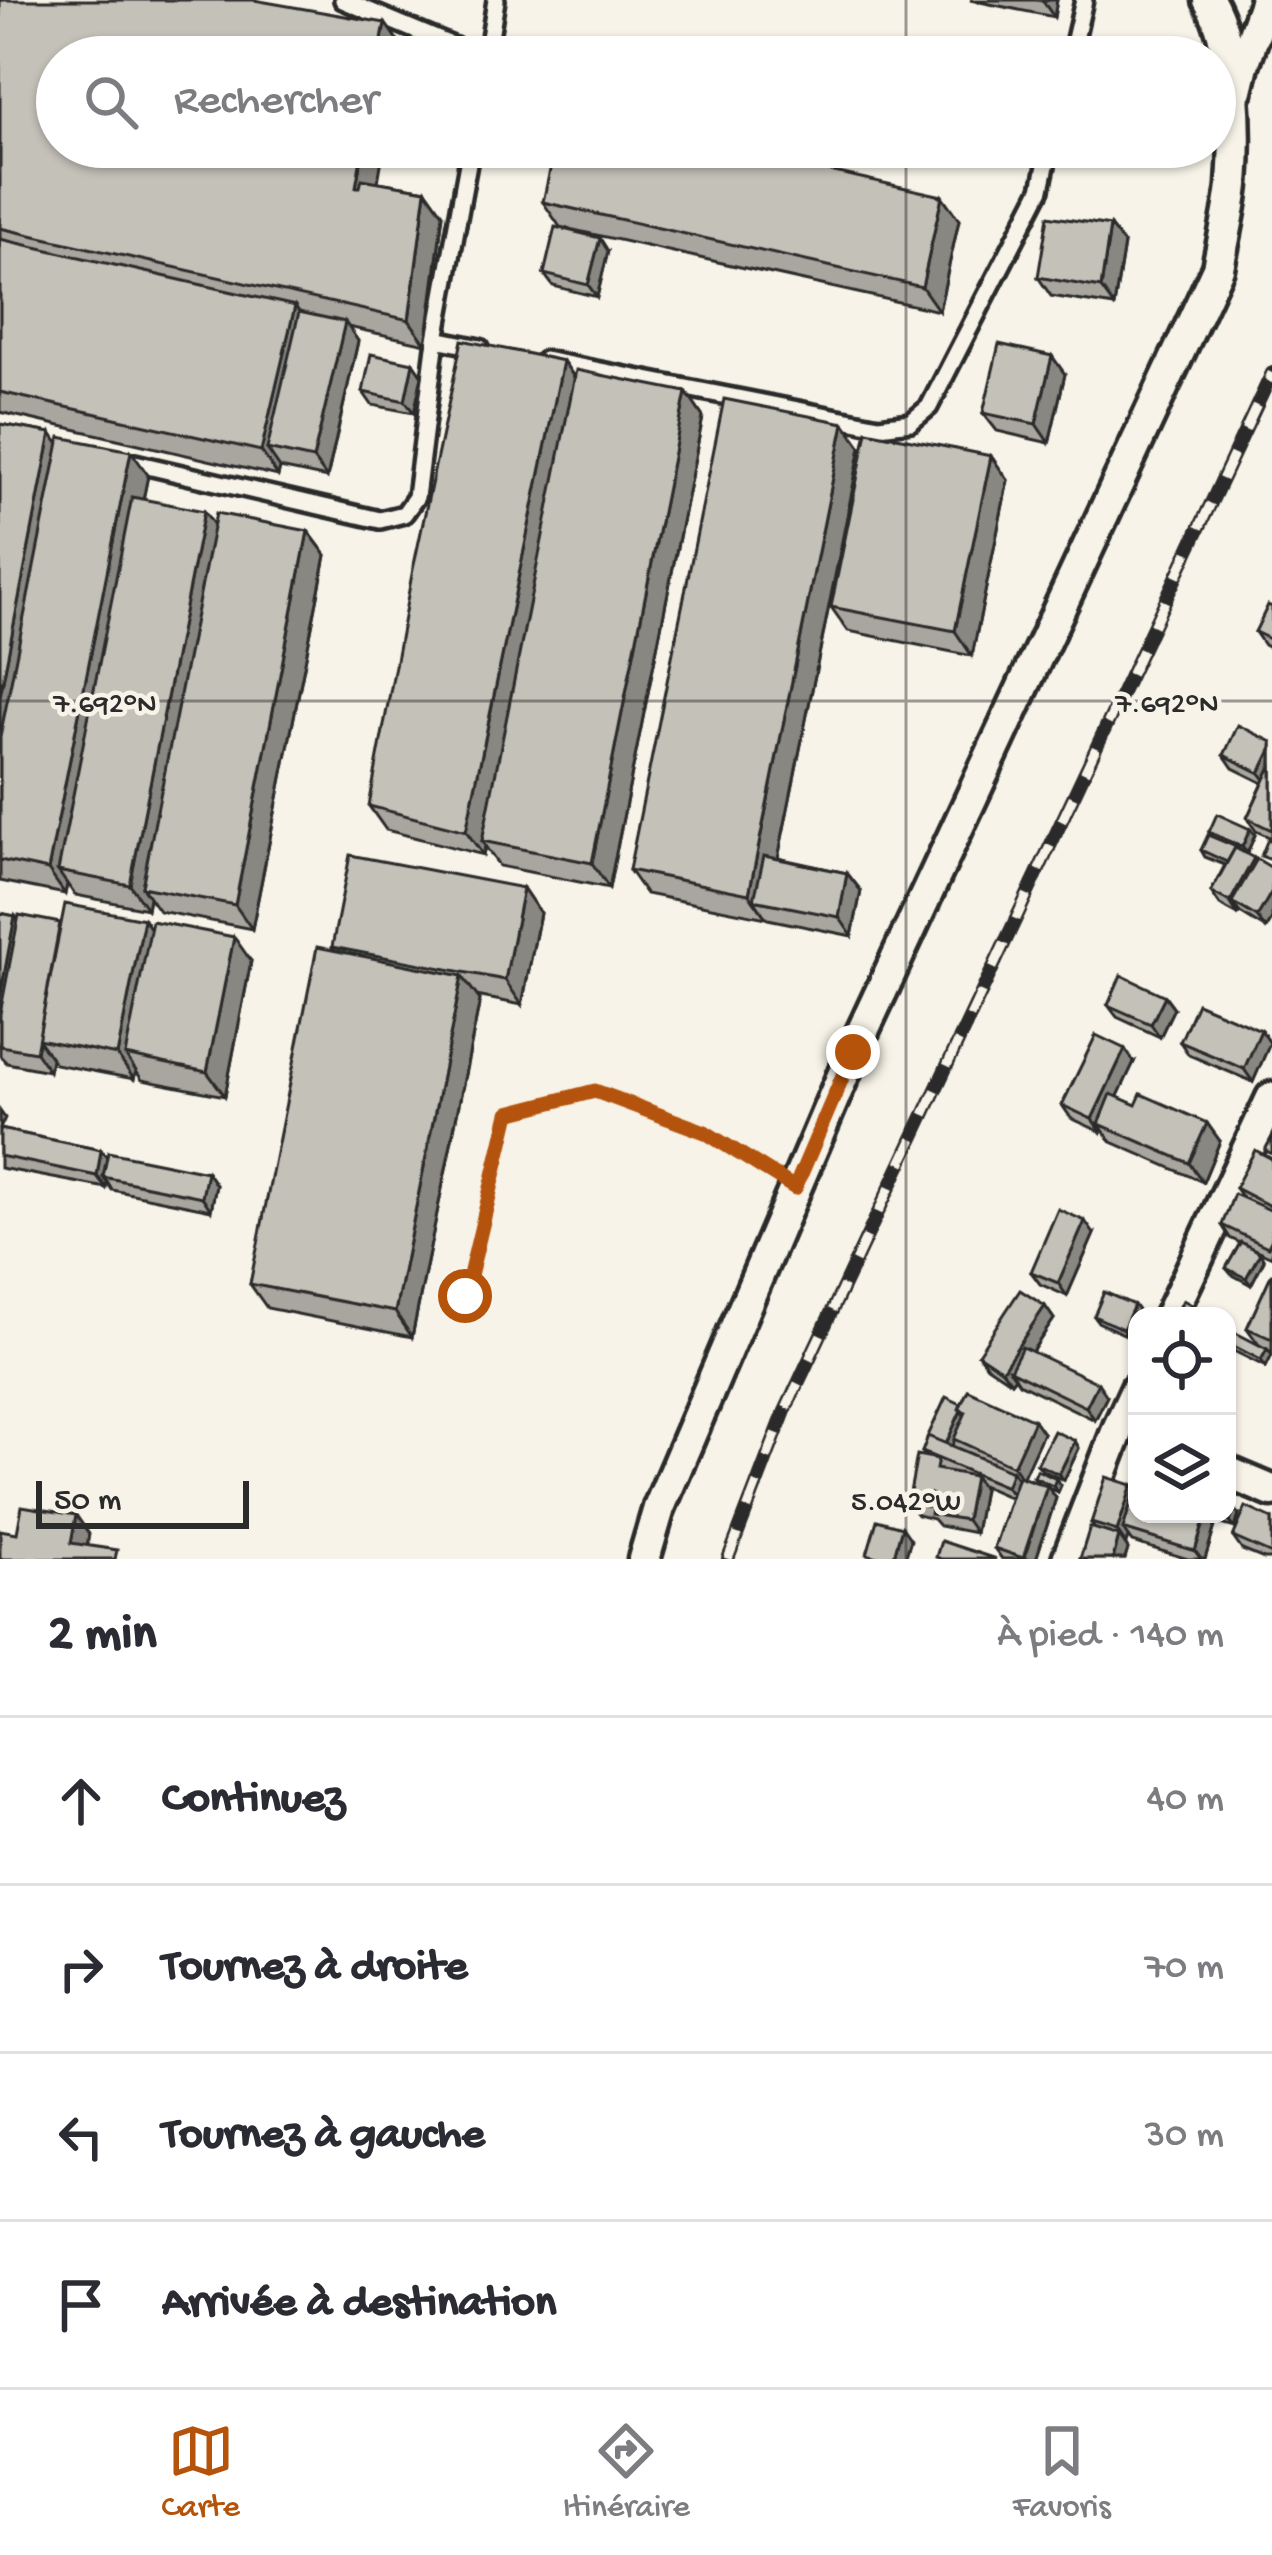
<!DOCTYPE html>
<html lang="fr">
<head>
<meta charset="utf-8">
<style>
  body { margin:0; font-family:"Gochi Hand",sans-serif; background:#f7f7f7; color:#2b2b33 }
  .controls { position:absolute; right:36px; bottom:36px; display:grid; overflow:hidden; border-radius:24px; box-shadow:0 3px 9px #0004 }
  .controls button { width:108px; height:108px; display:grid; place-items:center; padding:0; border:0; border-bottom:3px solid #e1e1e2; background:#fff; color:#2b2b33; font:60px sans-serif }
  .scale { position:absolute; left:36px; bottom:30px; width:213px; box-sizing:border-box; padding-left:12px; border:6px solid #2b2b2b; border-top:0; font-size:33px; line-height:42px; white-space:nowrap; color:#2b2b2b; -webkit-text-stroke:9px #f7f3e8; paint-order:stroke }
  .stop { position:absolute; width:36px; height:36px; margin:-27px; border:9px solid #b45309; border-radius:50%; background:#fff }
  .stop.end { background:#b45309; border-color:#fff; box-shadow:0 3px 12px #0008 }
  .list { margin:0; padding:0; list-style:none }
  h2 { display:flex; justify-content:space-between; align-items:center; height:156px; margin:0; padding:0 48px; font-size:51px }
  h2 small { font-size:39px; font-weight:400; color:#7c7c81 }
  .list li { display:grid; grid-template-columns:78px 1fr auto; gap:36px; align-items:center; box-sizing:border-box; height:168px; padding:0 48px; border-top:3px solid #e1e1e2 }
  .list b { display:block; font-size:45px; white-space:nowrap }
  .list em { font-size:39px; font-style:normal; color:#7c7c81 }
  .icon { flex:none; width:66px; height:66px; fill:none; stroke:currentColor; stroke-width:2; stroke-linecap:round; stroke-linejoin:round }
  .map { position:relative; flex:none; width:1272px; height:1559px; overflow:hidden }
  .search { position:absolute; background:#fff; box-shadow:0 3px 9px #0004; left:36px; right:36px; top:36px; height:132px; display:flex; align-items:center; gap:30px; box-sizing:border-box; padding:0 42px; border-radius:66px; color:#7c7c81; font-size:45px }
  .sheet { height:828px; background:#fff }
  nav { display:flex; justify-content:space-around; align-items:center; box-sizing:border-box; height:168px; border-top:3px solid #e1e1e2; background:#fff; font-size:33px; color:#7c7c81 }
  nav a { display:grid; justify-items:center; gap:6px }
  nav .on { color:#b45309 }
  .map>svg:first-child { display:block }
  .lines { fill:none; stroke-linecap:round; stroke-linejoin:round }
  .service-casing { stroke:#2b2b2b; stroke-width:24 }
  .minor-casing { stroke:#2b2b2b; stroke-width:39 }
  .path { stroke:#2b2b2b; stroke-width:4.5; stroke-dasharray:12 9; stroke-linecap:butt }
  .service { stroke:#f7f3e8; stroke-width:15 }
  .minor { stroke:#f7f3e8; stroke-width:30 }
  .rail-casing { stroke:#2b2b2b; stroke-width:14 }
  .rail { stroke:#f7f3e8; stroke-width:9; stroke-dasharray:27; stroke-linecap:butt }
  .wall { fill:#a9a69f; stroke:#2b2b2b; stroke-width:3 }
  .shaded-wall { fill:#898782; stroke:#2b2b2b; stroke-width:3 }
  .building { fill:#c4c1b9; stroke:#2b2b2b; stroke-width:3 }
  .route { stroke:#b45309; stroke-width:15 }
  .ticks { fill:none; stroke:#2b2b2b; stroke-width:3; stroke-opacity:0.45 }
  .ticks-label { font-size:30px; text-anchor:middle; fill:#2b2b2b; stroke:#f7f3e8; stroke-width:9; stroke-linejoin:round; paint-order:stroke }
</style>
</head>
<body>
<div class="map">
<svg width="1272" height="1559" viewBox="0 0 1272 1559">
  <rect width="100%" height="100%" fill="#f7f3e8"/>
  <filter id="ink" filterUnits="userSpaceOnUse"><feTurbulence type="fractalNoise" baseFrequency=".00833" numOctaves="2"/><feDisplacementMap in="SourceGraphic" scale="24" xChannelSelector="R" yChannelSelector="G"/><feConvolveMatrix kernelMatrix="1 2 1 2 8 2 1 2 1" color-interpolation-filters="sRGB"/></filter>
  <g filter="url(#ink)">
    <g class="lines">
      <defs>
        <g id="service">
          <polyline points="343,0 479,57"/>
          <polyline points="487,57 496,0"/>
          <polyline points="1071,57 1084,0"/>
          <polyline points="436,339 480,348"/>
          <polyline points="545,360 879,426 911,422 929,407 1041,189 1050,147"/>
          <polyline points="126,461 380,520 404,514 416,497 436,339 471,147"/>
        </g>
        <g id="minor">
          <polyline points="1237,90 1243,65 1266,0"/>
          <polyline points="1170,1316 1272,1098"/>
          <polyline points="1227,1472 1272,1491"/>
          <path d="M644,1559L659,1508L853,1052L1218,268C1223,241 1230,213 1233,185C1237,132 1236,46 1209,0"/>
          <polyline points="1068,1559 1119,1427 1137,1388"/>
        </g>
      </defs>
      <use href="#service" class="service-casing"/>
      <use href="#minor" class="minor-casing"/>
      <polyline class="path" points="465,1296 509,1113 595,1091 705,1132 770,1172"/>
      <use href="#service" class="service"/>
      <use href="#minor" class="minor"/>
      <defs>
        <polyline id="rail" points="728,1559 785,1411 1272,373"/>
      </defs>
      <use href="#rail" class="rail-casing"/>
      <use href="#rail" class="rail"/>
    </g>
    <g class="wall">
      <polygon points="0,0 385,23 402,47 400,57 57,57 378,182 426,190 443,214 426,344 348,327 358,341 327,478 280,468 278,476 0,412"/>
      <polygon points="970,0 1057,0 1054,17"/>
      <polygon points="506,147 553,147 552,154"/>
      <polygon points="942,196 959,220 939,311 560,227 543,202"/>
      <polygon points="1124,244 1114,306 1051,296 1038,277"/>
      <polygon points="608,251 597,297 553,286 544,274"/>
      <polygon points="563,361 575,378 686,392 703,417 609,888 499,866 485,846 483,855 386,830 369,806"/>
      <polygon points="413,363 422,376 414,413 372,405 363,392"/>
      <polygon points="1065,374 1049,443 997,431 983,413"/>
      <polygon points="0,424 51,433 58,444 148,475 143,499 214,526 308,531 326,555 252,929 159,911 149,897 147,909 75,895 67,884 65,894 0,881"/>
      <polygon points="861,447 778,858 847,873 861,891 852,936 768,919 766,917 766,918 646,894 629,870"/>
      <polygon points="991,456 1008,480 972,656 848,631 831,607"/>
      <polygon points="1272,607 1272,649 1264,645 1255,632"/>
      <polygon points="1272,742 1272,838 1256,831 1247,818 1263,783 1233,768 1224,755"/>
      <polygon points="1250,829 1255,835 1247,853 1240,850 1256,861 1272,868 1272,919 1266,929 1240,913 1238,915 1220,905 1211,892 1225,865 1205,857 1201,850 1212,837 1209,832"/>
      <polygon points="523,888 540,913 522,1005 476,996 480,1000 412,1337 267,1308 250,1284 334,950 332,947"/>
      <polygon points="0,913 15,916 18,920 60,923 144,919 150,928 251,961 225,1096 142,1080 136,1071 134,1079 55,1064 51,1058 49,1071 7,1063 0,1056"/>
      <polygon points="1165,996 1174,1008 1160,1037 1117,1017 1108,1005"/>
      <polygon points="1261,1030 1270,1043 1253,1082 1189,1055 1180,1042"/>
      <polygon points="1134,1062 1117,1097 1220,1141 1203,1182 1112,1142 1102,1129 1101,1132 1071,1118 1062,1105"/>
      <polygon points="0,1129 101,1150 107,1158 207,1172 216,1185 211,1210 112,1190 107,1182 106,1188 0,1168"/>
      <polygon points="1272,1159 1272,1257 1243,1244 1260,1253 1264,1260 1251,1285 1231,1274 1226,1268 1240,1243 1230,1238 1222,1225 1242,1198 1235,1188"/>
      <polygon points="1094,1234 1067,1296 1040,1284 1031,1272"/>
      <polygon points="1272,1273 1272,1352 1268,1350 1272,1355 1266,1367 1232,1350 1229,1345 1227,1349 1227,1325 1233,1334 1259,1345 1247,1328"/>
      <polygon points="1134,1305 1139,1312 1128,1336 1098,1322 1094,1316"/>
      <polygon points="1045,1306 1054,1319 1032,1352 1107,1396 1095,1420 1019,1383 1015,1377 1011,1382 987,1366 978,1354"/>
      <polygon points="961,1404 1043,1433 1022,1477 1038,1482 1034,1477 1056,1479 1061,1485 1058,1492 1049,1488 1056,1498 1036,1559 1002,1559 994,1548 1011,1498 981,1485 983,1489 975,1533 939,1526 933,1519 917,1515 908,1503 925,1456 922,1452"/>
      <polygon points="1075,1441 1079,1448 1064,1480 1042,1470 1037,1464"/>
      <polygon points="1132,1485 1137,1493 1137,1514 1239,1515 1235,1528 1211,1521 1215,1526 1205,1559 1188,1559 1132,1542 1128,1537 1125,1544 1128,1549 1125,1559 1080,1559 1095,1529 1091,1523"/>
      <polygon points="1272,1519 1272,1559 1264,1559 1242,1550 1233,1537"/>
    </g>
    <g class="shaded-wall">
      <polygon points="1042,0 1057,0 1054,17"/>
      <polygon points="385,23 402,47 400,57 379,57"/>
      <polygon points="363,147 384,147 373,211 356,187"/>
      <polygon points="426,190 443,214 426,344 409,320"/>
      <polygon points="942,196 959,220 939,311 922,287"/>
      <polygon points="1110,226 1124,244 1114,306 1101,288"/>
      <polygon points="600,238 608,251 597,297 588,285"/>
      <polygon points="295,306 312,330 267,449 280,468 278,476 261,451"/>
      <polygon points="345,322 358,341 327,478 313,459"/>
      <polygon points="1052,356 1065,374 1049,443 1036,424"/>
      <polygon points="563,361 580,386 482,841 485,846 483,855 466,831"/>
      <polygon points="413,363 422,376 414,413 405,401"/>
      <polygon points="686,392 703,417 609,888 592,863"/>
      <polygon points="844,423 861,447 769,903 754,900 766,918 749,894"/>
      <polygon points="51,433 68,458 0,809 0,696"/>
      <polygon points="131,451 148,475 69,873 58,871 67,884 65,894 48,870"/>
      <polygon points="991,456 1008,480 972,656 955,631"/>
      <polygon points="204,511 221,535 142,887 149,897 147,909 130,885"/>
      <polygon points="308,531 326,555 252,929 235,905"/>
      <polygon points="1272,748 1272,779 1269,785 1260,773"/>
      <polygon points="1250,829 1255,835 1247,853 1242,847"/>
      <polygon points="1254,858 1263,871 1232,902 1240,913 1238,915 1230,902"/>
      <polygon points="847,873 861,891 852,936 839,917"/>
      <polygon points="523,888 540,913 522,1005 505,980"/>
      <polygon points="1272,891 1272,919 1266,929 1257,917"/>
      <polygon points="15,916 29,935 0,1046 0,997"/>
      <polygon points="144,919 161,944 125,1055 136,1071 134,1079 117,1055"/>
      <polygon points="234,937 251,961 225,1096 207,1072"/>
      <polygon points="462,976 480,1000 412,1337 395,1312"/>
      <polygon points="1165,996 1174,1008 1160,1037 1151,1024"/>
      <polygon points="1261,1030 1270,1043 1253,1082 1244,1069"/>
      <polygon points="38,1040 51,1058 49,1071 36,1052"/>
      <polygon points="1125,1049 1134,1062 1104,1126 1099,1124 1102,1129 1101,1132 1092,1119"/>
      <polygon points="0,1111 5,1118 0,1129"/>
      <polygon points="1207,1123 1220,1141 1203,1182 1189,1163"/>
      <polygon points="101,1150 110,1162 103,1177 107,1182 106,1188 97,1176"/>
      <polygon points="207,1172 216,1185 211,1210 202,1197"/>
      <polygon points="1085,1221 1094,1234 1067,1296 1058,1283"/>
      <polygon points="1260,1253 1264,1260 1251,1285 1246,1278"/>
      <polygon points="1134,1305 1139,1312 1128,1336 1123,1329"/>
      <polygon points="1045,1306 1054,1319 1017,1373 1010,1370 1015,1377 1011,1382 1002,1370"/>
      <polygon points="1227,1325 1234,1336 1227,1349"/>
      <polygon points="1267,1349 1272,1355 1266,1367 1261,1360"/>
      <polygon points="1098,1383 1107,1396 1095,1420 1086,1407"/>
      <polygon points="961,1411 965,1417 949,1452 945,1446"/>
      <polygon points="1034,1420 1043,1433 1022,1479 1013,1466"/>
      <polygon points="1075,1441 1079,1448 1064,1480 1059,1474"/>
      <polygon points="1012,1471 1021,1484 1015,1499 1006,1487"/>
      <polygon points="974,1476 983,1489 975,1533 966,1520"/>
      <polygon points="1056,1479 1061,1485 1058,1492 1053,1486"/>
      <polygon points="1132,1485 1137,1493 1123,1529 1128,1537 1126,1544 1117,1531"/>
      <polygon points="1047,1486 1056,1498 1036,1559 1024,1559"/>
      <polygon points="1234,1509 1239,1515 1235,1528 1230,1522"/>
      <polygon points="1207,1514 1215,1526 1205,1559 1201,1559 1195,1551"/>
      <polygon points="76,1515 89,1534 85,1559 71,1543"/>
      <polygon points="902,1527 911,1540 905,1559 893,1559"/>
      <polygon points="1119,1536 1128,1549 1125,1559 1113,1559"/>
    </g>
    <g class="building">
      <polygon points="0,0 254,0 385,23 379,57 57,57 57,147 363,147 356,187 360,187 362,179 426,190 409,320 0,228"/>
      <polygon points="555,147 722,147 942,196 922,287 543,202"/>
      <polygon points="1048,216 1110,226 1101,288 1038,277"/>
      <polygon points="555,227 600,238 588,285 544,274"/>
      <polygon points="0,239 295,306 261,451 0,392"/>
      <polygon points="299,312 345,322 313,459 267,449"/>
      <polygon points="462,340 563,361 466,831 369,806 412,574"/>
      <polygon points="999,344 1052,356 1036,424 983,413"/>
      <polygon points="371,354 413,363 405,401 363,392"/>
      <polygon points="576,370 686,392 592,863 482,841"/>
      <polygon points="724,399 844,423 749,894 629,870"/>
      <polygon points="0,424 51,433 0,696"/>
      <polygon points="867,431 991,456 955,631 831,607"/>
      <polygon points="60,437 131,451 48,870 0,860 0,737"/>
      <polygon points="132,497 204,511 130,885 58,871"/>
      <polygon points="216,513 308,531 235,905 142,887"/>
      <polygon points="1268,605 1272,607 1272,640 1255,632"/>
      <polygon points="1238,725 1272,742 1272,748 1260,773 1224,755"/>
      <polygon points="1272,764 1272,830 1247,818"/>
      <polygon points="1217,814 1250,829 1242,847 1209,832"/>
      <polygon points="1208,835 1239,848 1238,850 1235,848 1227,862 1201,850"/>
      <polygon points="1268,839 1272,841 1272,860 1261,856"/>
      <polygon points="1235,848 1254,858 1230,902 1211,892"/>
      <polygon points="350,855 523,888 505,980 332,947"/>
      <polygon points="764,856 847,873 839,917 754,900"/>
      <polygon points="1257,859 1272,868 1272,891 1257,917 1232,902"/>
      <polygon points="65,904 144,919 117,1055 38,1039"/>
      <polygon points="0,913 15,916 0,997"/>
      <polygon points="19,915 60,923 36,1052 0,1046 0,1014"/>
      <polygon points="152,921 234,937 207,1072 125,1055"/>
      <polygon points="317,947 462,976 395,1312 250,1284"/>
      <polygon points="1121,975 1165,996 1151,1024 1108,1005"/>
      <polygon points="1197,1003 1261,1030 1244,1069 1180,1042"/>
      <polygon points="1096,1035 1125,1049 1092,1119 1062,1105"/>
      <polygon points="1111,1094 1136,1105 1141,1094 1207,1123 1189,1163 1099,1124"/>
      <polygon points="0,1129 101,1150 97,1176 0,1156"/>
      <polygon points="1272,1137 1272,1154 1265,1150"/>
      <polygon points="1255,1150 1272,1159 1272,1207 1235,1188"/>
      <polygon points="108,1152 207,1172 202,1197 103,1177"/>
      <polygon points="1234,1194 1272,1211 1272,1239 1268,1247 1222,1225"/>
      <polygon points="1058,1209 1085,1221 1058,1283 1031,1272"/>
      <polygon points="1241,1242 1260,1253 1246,1278 1226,1268"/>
      <polygon points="1272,1273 1272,1339 1247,1328"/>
      <polygon points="1020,1290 1045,1306 1002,1370 978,1354"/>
      <polygon points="1104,1292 1134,1305 1123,1329 1094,1316"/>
      <polygon points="1183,1300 1212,1316 1175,1316"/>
      <polygon points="1234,1332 1267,1349 1261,1360 1228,1343"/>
      <polygon points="1022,1347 1098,1383 1086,1407 1010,1370"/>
      <polygon points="968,1390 1034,1420 1013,1466 954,1439 966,1412 959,1409"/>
      <polygon points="946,1397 961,1404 959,1409 961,1410 946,1444 927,1438"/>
      <polygon points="1054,1431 1075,1441 1059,1474 1037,1464"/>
      <polygon points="928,1436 1012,1471 1006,1487 922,1452"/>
      <polygon points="917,1455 938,1459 936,1469 974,1476 966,1520 930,1514 933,1495 931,1494 928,1507 908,1503"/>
      <polygon points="1037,1470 1056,1479 1053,1486 1034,1477"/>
      <polygon points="1018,1476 1047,1486 1023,1558 994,1548"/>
      <polygon points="1106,1477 1132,1485 1117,1531 1091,1523"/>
      <polygon points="1134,1492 1137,1493 1137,1514 1206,1514 1195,1551 1123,1529"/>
      <polygon points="22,1506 76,1515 71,1543 117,1550 115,1559 0,1559 0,1530 17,1533"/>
      <polygon points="1227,1507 1234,1509 1230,1522 1206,1514 1227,1514"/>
      <polygon points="1246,1507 1272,1519 1272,1554 1233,1537"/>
      <polygon points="877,1520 902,1527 893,1559 883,1559 867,1554"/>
      <polygon points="1090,1527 1119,1536 1113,1559 1080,1559"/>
      <polygon points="941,1541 996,1559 941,1559 936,1557"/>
    </g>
  </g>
  <g class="lines" filter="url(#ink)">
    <polyline class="route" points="465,1296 509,1113 595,1091 705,1132 795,1188 853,1052"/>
  </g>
  <path class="ticks" d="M906,0V57M906,147V1559M0,701H1272"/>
  <g class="ticks-label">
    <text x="105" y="712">7.692°N</text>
    <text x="1167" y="712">7.692°N</text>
    <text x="906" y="1510">5.042°W</text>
  </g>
</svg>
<div class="controls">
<button><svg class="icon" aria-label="locate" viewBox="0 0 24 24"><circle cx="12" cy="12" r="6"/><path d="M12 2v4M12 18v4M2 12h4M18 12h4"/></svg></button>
<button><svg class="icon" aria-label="layers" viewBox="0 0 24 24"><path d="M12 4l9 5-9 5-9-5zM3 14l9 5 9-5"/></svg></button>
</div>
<div class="scale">50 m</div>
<div class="stop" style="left:465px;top:1296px"></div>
<div class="stop end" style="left:853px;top:1052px"></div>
<div class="search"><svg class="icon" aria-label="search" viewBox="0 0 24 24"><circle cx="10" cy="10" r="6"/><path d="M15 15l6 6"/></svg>Rechercher</div>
</div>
<section class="sheet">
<h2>2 min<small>À pied · 140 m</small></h2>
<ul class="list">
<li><svg class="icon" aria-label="ahead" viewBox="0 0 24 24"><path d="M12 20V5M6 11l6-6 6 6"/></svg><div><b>Continuez</b></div><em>40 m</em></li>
<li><svg class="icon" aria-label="right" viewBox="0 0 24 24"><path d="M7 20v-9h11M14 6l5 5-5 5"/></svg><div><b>Tournez à droite</b></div><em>70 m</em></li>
<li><svg class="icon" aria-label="left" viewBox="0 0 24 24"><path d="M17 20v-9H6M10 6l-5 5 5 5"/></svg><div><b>Tournez à gauche</b></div><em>30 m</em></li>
<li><svg class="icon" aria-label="arrive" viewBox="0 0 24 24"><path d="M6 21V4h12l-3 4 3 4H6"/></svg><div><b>Arrivée à destination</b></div></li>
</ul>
</section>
<nav>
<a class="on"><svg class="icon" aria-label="map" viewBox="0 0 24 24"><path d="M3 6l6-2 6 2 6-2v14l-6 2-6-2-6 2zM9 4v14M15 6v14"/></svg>Carte</a>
<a><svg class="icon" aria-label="directions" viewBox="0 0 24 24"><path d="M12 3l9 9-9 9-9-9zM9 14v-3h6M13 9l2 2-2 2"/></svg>Itinéraire</a>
<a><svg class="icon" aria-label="saved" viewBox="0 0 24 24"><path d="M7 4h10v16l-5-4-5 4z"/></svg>Favoris</a>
</nav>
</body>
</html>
